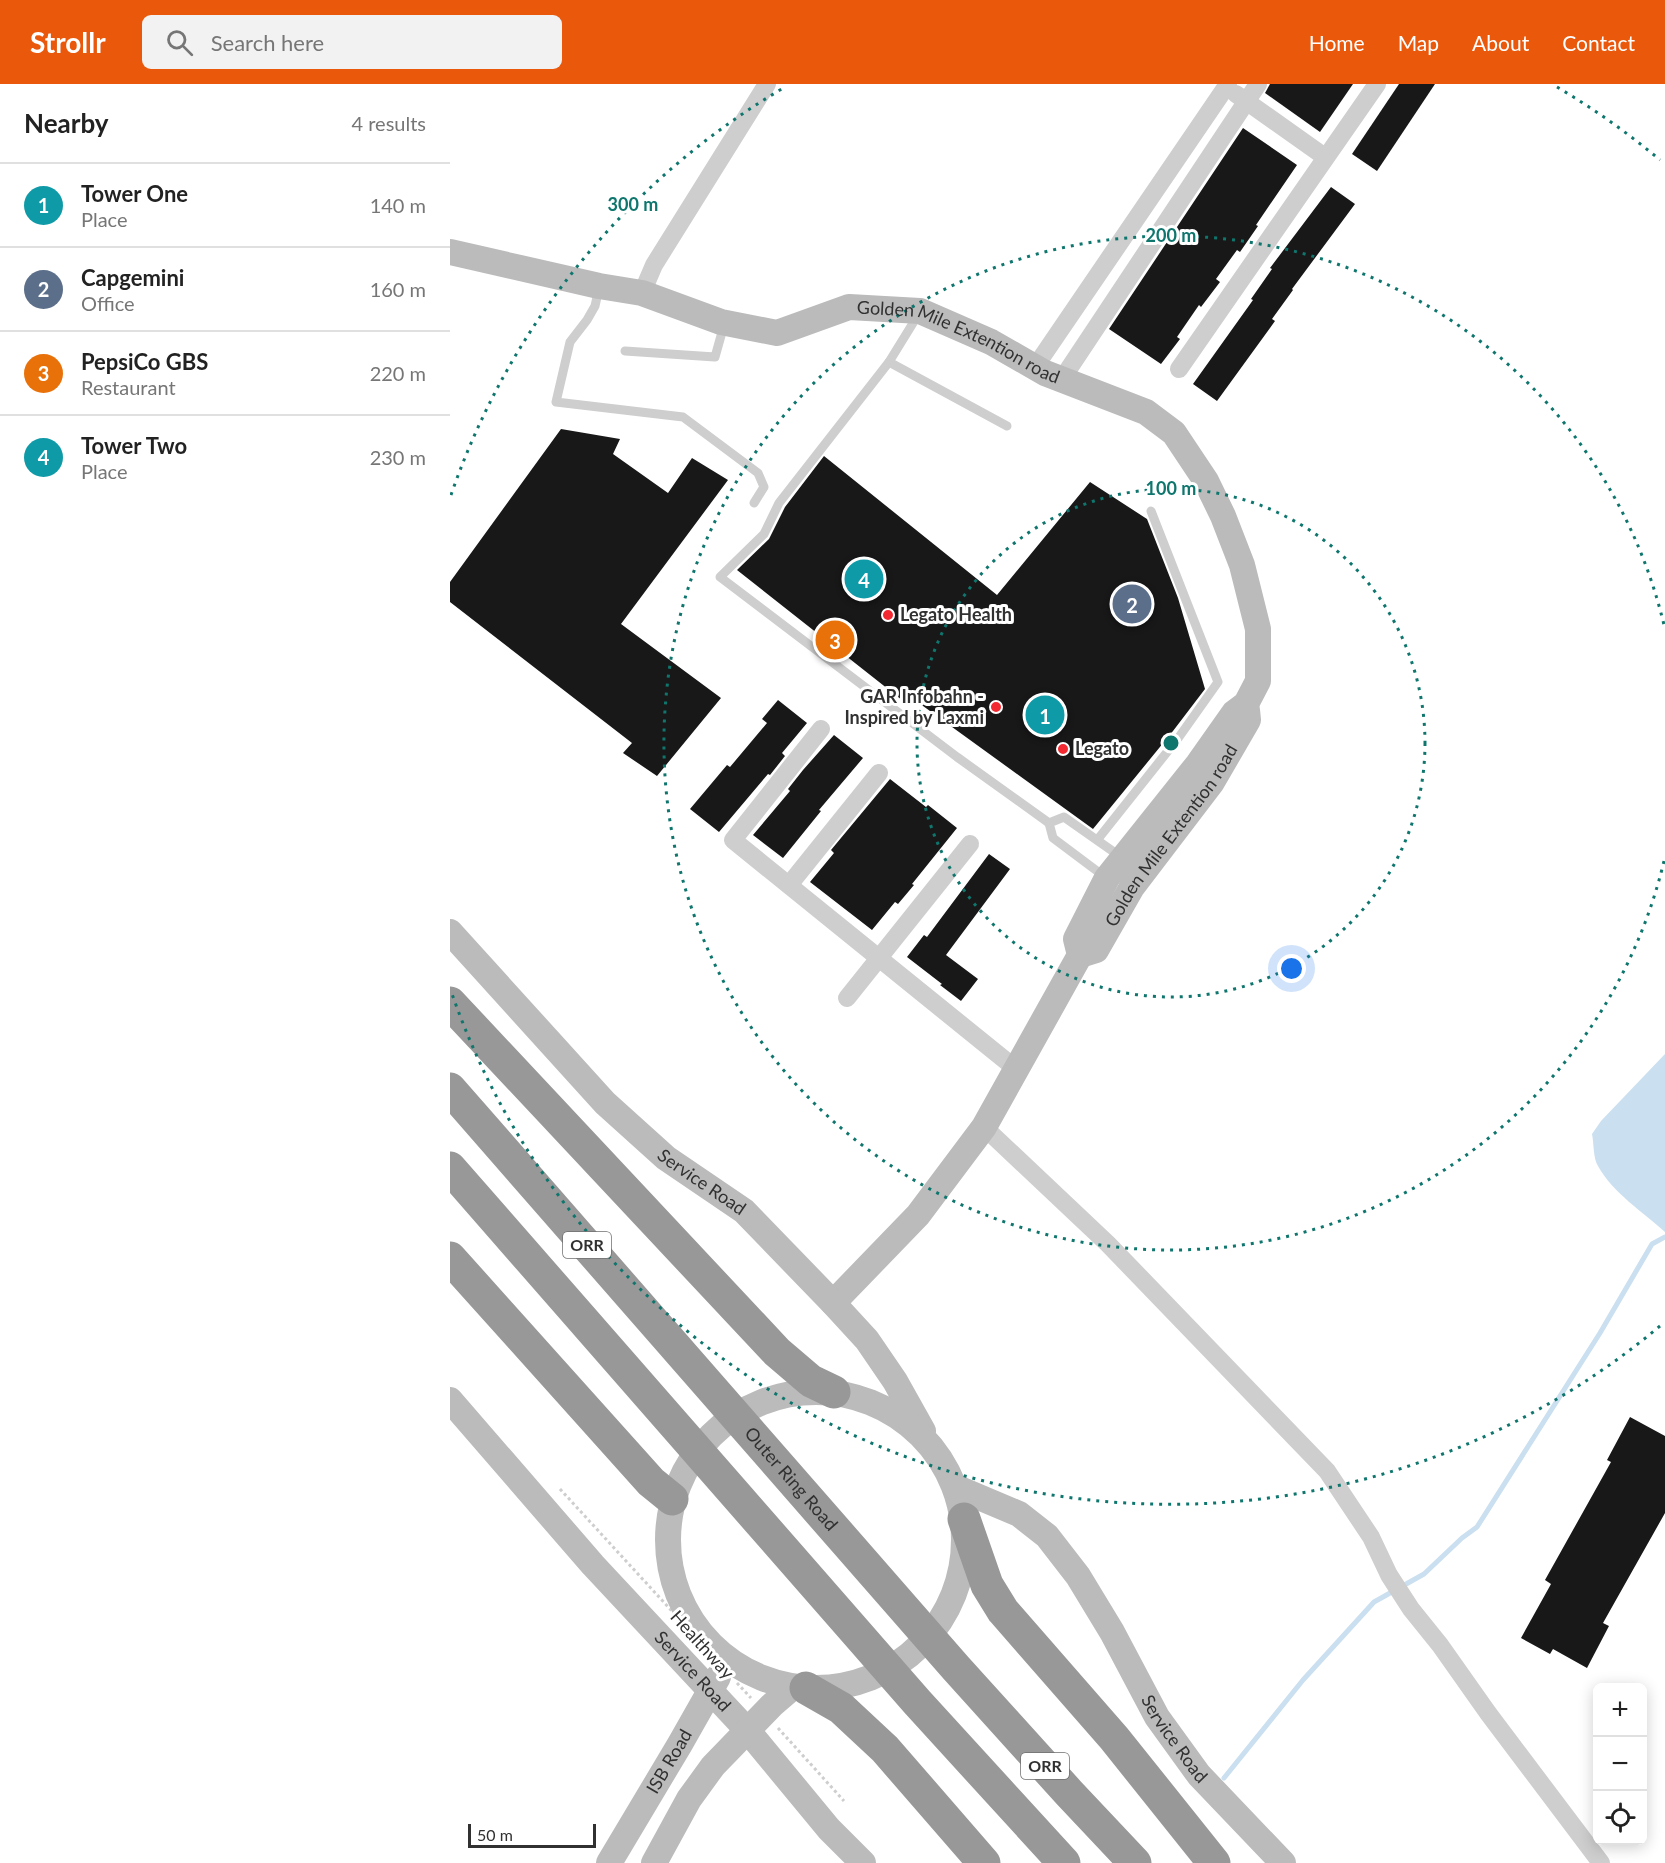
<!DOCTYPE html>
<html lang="en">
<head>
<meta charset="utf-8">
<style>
  body { margin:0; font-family:Lato,sans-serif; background:#f2f2f2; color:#222 }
  .controls { position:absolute; right:18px; bottom:18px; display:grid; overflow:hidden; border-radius:9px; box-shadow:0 3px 15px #0003 }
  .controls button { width:54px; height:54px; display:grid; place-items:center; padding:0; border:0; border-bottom:2px solid #e0e0e0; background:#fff; color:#222; font:30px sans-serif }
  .scale { position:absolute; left:18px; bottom:15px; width:128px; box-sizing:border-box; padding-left:6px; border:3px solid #313131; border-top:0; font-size:16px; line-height:21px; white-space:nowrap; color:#313131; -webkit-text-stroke:4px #fff; paint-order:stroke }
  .you { position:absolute; left:842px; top:885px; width:21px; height:21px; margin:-15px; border:4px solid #fff; border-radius:50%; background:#1a73e8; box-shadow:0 0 0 9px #1a73e833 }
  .badge { display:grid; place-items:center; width:39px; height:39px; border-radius:50%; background:#ea580c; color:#fff; font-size:20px; font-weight:700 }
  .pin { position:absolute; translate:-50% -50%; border:3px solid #fff; box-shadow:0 2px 6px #0006 }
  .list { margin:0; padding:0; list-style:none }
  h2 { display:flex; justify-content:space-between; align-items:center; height:78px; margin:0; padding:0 24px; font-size:26px }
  h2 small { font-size:20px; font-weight:400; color:#767676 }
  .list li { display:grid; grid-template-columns:39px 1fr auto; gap:18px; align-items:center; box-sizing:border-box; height:84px; padding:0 24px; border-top:2px solid #e0e0e0 }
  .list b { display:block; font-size:22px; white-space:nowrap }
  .list p { margin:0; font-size:20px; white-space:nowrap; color:#767676 }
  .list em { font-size:20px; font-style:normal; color:#767676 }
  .icon { flex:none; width:33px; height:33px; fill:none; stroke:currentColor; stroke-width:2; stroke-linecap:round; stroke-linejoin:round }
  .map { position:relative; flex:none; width:1215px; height:1779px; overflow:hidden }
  header { display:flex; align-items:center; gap:36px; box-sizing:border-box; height:84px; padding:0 30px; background:#ea580c; color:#fff }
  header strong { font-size:28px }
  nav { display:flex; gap:33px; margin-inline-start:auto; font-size:21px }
  .search { width:420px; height:54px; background:#f2f2f2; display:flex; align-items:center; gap:15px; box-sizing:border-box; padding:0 21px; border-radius:9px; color:#767676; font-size:22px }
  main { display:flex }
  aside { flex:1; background:#fff }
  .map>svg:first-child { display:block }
  .water { fill:#cadfef }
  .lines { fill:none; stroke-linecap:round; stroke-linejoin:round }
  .stream { stroke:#cadfef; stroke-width:5 }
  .building { fill:#181818 }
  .path { stroke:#cecece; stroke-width:3; stroke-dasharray:3 3; stroke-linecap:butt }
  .lane { stroke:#cecece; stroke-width:9 }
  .street { stroke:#cecece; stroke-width:18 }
  .secondary { stroke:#bbb; stroke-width:26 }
  .highway { stroke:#989898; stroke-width:33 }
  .ring { fill:none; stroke:#0f766e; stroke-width:3; stroke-dasharray:3 6 }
  .poi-dot { fill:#f22930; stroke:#fff; stroke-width:2 }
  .labels { text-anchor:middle; stroke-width:6; stroke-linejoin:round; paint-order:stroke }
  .shield { fill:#fff; stroke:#6f6f6f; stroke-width:1.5 }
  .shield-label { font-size:16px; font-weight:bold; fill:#313131 }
  .street-label { font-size:18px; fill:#313131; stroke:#fff }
  .poi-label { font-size:18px; font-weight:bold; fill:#313131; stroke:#fff; text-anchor:start }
  .centre { fill:#0f766e; stroke:#fff; stroke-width:3 }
  .ring-label { font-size:18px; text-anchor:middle; font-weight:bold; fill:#0f766e; stroke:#fff; stroke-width:6; stroke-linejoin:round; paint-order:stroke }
</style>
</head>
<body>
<header>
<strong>Strollr</strong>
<div class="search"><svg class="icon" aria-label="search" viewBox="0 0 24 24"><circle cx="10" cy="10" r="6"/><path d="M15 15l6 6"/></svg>Search here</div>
<nav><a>Home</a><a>Map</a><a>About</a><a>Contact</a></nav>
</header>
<main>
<aside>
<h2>Nearby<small>4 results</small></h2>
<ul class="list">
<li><span class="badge" style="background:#0f9aa8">1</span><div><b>Tower One</b><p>Place</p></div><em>140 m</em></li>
<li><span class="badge" style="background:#5c6f8a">2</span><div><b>Capgemini</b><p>Office</p></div><em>160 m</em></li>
<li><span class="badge" style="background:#e8710a">3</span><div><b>PepsiCo GBS</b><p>Restaurant</p></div><em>220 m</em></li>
<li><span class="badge" style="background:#0f9aa8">4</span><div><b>Tower Two</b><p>Place</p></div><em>230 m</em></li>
</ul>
</aside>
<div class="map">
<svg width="1215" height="1779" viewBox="0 0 1215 1779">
  <rect width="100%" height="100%" fill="#fff"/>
  <path class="water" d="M1215,970V1148C1193,1128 1163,1109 1148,1082C1143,1074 1144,1059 1142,1050L1151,1037Z"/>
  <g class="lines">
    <polyline class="stream" points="774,1694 853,1596 924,1518 974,1490 1012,1454 1027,1443 1150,1249 1202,1160 1215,1153"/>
  </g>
  <g class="building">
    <polygon points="820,0 903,0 870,48 815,9"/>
    <polygon points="949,0 985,0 927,87 902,70"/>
    <polygon points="793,44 847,81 806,141 808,142 790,168 787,166 766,195 770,198 751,223 749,221 727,253 730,255 711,280 659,245"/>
    <polygon points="881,103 905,120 842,205 843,206 822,235 825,237 767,317 743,300 803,216 801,215 822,185 820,184"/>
    <polygon points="111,345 170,355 163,370 218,409 242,374 278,396 171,540 271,614 207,692 173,669 182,659 0,518 0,498"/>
    <polygon points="374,372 547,511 640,398 697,435 728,514 755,605 723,647 643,745 462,614 457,620 287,486 319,455 335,423"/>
    <polygon points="328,616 357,639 332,669 335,672 320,691 318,690 269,748 240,725 277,681 280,683 317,639 312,635"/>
    <polygon points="384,651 413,674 369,726 371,727 333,774 303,751 340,707 338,705 353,686"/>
    <polygon points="440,695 476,723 478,721 507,744 462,800 464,801 448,820 445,818 422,846 360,798 384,769 381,766"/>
    <polygon points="539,770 560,785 496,871 528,895 511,917 490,901 492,900 457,873 474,851 477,853"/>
    <polygon points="1180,1333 1215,1352 1215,1429 1153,1539 1159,1542 1137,1584 1103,1565 1100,1570 1071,1554 1101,1500 1095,1496 1161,1378 1157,1376"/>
  </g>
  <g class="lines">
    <g class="path">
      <polyline points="110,1405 265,1574"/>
      <polyline points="287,1599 301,1614"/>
      <polyline points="328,1644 394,1717"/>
    </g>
    <g class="lane">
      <polyline points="149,204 145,222 137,236 120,258 106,318 233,333 308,389 314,403 304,419"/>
      <polyline points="468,231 439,278 329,419 314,450 270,493 507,673 599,739"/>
      <polyline points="175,267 265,273 274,241"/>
      <polyline points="439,278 557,342"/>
      <polyline points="648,755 729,653 768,598 701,427"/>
      <polyline points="655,793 603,754 599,739 614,733 671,773"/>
    </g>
    <g class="street">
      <polyline points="786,10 875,73"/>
      <polyline points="192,209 204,181 317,0"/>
      <polyline points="585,283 778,0"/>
      <polyline points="729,285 927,0"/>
      <polyline points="612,295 808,0"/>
      <polyline points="371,645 283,756 566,985"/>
      <polyline points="339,801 429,689"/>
      <polyline points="397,914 520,760"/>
      <polyline points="534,1043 658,1160 877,1387 921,1453 939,1491 961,1525 990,1561 1038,1629 1151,1779"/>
    </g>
    <g class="secondary">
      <path id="s1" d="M0,168L149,202L192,209L271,238L327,249L399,223L470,227L541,258L595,289L696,328L724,349L756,397L773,432L792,481L808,545V597L796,620L784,629L748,680L657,794L626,855L630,871L534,1043L468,1131L383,1219"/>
      <path id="s2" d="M0,848L155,1019L216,1074L294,1127L383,1219L417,1256L445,1297L473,1347"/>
      <path id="s3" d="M630,871L646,866L682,803L762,698L798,636L797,626"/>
      <circle cx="366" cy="1456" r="148"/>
      <path id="s4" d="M0,1316L143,1481L298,1647L379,1745L413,1779"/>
      <path id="s5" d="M505,1403L569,1430L597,1452L628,1492L662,1548L707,1633L749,1691L833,1779"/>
      <path id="s6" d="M159,1779L230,1660L268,1593"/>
      <polyline points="204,1779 239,1715 263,1682 322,1621 343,1603"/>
    </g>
    <g class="highway">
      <polyline points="0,919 327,1268 361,1297 384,1308"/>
      <path id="s7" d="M0,1005L506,1584L619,1709L685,1779"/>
      <polyline points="0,1084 467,1618 614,1779"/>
      <polyline points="0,1174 201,1398 222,1415"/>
      <polyline points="514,1435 537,1501 553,1527 664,1654 764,1779"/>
      <polyline points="356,1604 391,1624 435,1665 534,1779"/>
    </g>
  </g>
  <g class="ring">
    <circle cx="721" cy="659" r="254"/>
    <path d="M1214 777A507 507 0 1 1 1214 541"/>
    <path d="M1210 1242A761 761 0 0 1 1 907M1 411A761 761 0 0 1 335 3M1107 3A761 761 0 0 1 1210 76"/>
  </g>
  <g class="poi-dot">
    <circle cx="438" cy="531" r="6"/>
    <circle cx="546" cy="623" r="6"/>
    <circle cx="613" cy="665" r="6"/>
  </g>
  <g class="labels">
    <g class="shield">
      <rect x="113" y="1148" width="48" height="26" rx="4.5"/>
      <rect x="571" y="1669" width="48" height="26" rx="4.5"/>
    </g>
    <g class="shield-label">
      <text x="137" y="1167">ORR</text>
      <text x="595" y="1688">ORR</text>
    </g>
    <g class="street-label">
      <text dy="6" stroke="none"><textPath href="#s1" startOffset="531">Golden Mile Extention road</textPath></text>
      <text dy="6" stroke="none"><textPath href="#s3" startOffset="154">Golden Mile Extention road</textPath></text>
      <text dy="6" stroke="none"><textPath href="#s2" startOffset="356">Service Road</textPath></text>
      <text dy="6" stroke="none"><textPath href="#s7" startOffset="518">Outer Ring Road</textPath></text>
      <text transform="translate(252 1561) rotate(48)" y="6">Healthway</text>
      <text dy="6" stroke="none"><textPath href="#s4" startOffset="364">Service Road</textPath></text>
      <text dy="6" stroke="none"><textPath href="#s5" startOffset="345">Service Road</textPath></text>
      <text dy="6" stroke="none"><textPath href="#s6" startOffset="118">ISB Road</textPath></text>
    </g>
    <g class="poi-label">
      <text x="450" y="537">Legato Health</text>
      <text x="534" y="619" text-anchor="end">GAR Infobahn -<tspan x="534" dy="21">Inspired by Laxmi</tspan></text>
      <text x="625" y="671">Legato</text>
    </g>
  </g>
  <circle cx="721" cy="659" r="9" class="centre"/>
  <g class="ring-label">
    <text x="183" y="127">300 m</text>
    <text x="721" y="158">200 m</text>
    <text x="721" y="411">100 m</text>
  </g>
</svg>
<div class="controls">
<button>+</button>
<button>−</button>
<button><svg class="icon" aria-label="locate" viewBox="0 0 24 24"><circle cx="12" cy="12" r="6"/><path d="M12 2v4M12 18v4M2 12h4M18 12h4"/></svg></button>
</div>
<div class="scale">50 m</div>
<div class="you"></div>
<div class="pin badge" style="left:595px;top:631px;background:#0f9aa8">1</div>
<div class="pin badge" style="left:682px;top:520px;background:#5c6f8a">2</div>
<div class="pin badge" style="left:385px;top:556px;background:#e8710a">3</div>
<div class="pin badge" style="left:414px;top:495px;background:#0f9aa8">4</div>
</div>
</main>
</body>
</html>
